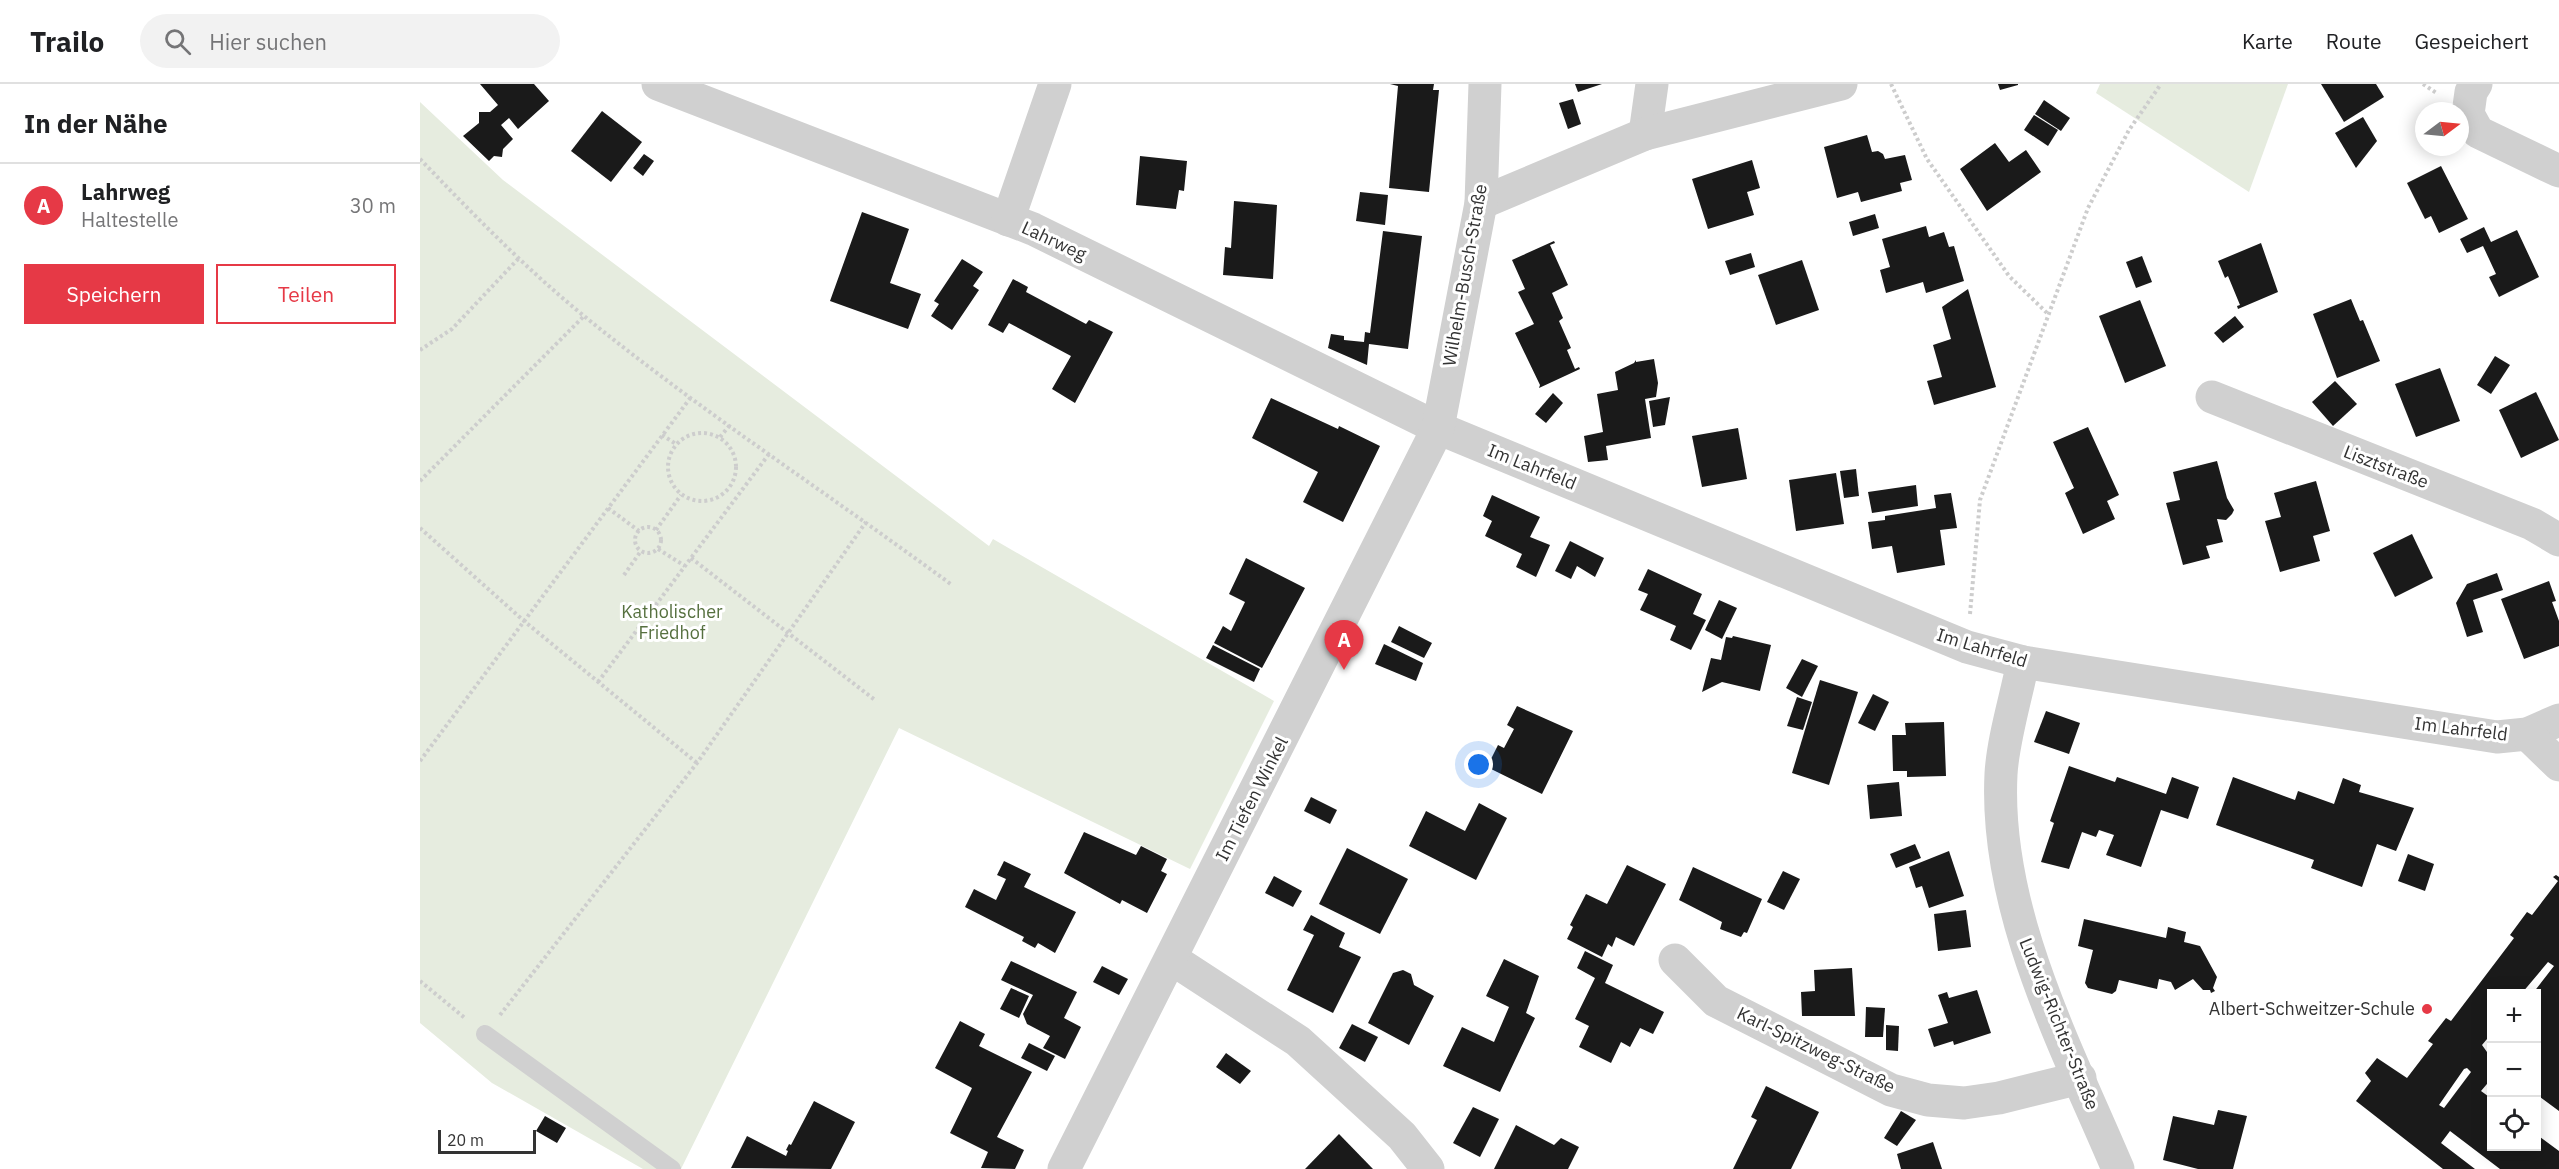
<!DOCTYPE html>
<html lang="de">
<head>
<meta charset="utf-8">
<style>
  body { margin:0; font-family:"IBM Plex Sans",sans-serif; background:#f2f2f2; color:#202124 }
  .controls { position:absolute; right:18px; bottom:18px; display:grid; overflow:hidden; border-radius:0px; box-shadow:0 3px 15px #0003 }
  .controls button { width:54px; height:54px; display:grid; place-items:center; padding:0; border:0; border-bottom:2px solid #e0e0e0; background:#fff; color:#202124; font:30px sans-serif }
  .compass { position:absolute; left:1995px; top:18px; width:54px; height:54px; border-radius:50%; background:#fff; box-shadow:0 3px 15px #0003; rotate:74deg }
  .scale { position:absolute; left:18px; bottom:15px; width:98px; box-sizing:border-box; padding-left:6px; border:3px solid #333; border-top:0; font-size:16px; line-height:21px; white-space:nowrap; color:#333; -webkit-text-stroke:4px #fff; paint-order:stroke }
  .you { position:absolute; left:1059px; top:681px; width:21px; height:21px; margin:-15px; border:4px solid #fff; border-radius:50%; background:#1a73e8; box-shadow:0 0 0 9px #1a73e833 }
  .badge { display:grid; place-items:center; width:39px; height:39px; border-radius:50%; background:#e63946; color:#fff; font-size:20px; font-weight:700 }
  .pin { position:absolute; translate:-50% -50px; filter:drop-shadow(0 2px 3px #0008) }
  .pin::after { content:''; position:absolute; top:32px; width:21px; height:18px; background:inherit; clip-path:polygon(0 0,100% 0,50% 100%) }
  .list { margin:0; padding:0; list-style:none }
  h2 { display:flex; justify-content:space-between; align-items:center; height:78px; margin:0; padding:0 24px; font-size:26px }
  h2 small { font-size:20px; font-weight:400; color:#757577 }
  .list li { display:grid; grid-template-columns:39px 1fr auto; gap:18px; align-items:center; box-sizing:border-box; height:84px; padding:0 24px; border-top:2px solid #e0e0e0 }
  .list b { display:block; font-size:22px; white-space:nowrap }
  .list p { margin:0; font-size:20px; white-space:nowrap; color:#757577 }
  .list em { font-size:20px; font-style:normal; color:#757577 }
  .actions { display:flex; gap:12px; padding:18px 24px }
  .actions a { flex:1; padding:14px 0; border:2px solid #e63946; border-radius:0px; text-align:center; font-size:21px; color:#e63946 }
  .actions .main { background:#e63946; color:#fff }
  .icon { flex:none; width:33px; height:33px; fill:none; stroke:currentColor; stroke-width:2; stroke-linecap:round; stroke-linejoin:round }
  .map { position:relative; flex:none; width:2139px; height:1085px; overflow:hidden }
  header { display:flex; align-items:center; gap:36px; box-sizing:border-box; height:84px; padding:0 30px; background:#fff; border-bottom:2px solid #e0e0e0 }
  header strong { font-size:28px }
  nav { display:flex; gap:33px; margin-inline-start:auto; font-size:21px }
  .search { width:420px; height:54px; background:#f2f2f2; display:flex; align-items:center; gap:15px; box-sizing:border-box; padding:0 21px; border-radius:33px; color:#757577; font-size:22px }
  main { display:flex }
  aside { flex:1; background:#fff }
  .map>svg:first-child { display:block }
  .green { fill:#e6ecdf }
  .building { fill:#1a1a1a; fill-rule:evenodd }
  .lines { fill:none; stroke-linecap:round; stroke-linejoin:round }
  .path { stroke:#cdcdcd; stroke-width:4; stroke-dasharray:3 3; stroke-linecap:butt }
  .service { stroke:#d0d0d0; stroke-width:18 }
  .minor { stroke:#d0d0d0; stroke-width:33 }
  .poi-dot { fill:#e63946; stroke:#fff; stroke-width:2 }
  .labels { text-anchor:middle; stroke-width:6; stroke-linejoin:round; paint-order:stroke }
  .street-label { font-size:18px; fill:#333; stroke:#fff }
  .park-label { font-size:18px; fill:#56703f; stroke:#fff }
  .poi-label { font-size:18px; fill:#333; stroke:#fff; text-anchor:end }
</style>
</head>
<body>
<header>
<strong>Trailo</strong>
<div class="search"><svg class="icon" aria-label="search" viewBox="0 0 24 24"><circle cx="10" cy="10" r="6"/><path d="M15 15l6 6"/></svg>Hier suchen</div>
<nav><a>Karte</a><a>Route</a><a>Gespeichert</a></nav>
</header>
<main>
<aside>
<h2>In der Nähe<small></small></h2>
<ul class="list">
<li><span class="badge">A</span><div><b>Lahrweg</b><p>Haltestelle</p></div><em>30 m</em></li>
</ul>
<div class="actions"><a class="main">Speichern</a><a>Teilen</a></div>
</aside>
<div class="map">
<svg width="2139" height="1085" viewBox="0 0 2139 1085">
  <rect width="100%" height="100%" fill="#fff"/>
  <g class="green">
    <polygon points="1680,0 1868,0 1829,108 1676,9"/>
    <polygon points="0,18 83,96 569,462 573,455 854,617 770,785 479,644 261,1085 223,1085 72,999 0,939"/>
  </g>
  <g class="building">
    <polygon points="60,0 114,0 129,17 98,45 89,34 81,41 93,55 83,65 82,73 74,72 69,77 43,52 59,39 59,28 70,28 78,21"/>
    <polygon points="970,0 1014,0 1013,6 1019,6 1009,108 969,104 978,2"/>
    <polygon points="1155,0 1182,0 1158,8"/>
    <polygon points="1578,0 1598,0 1598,1 1580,6"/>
    <polygon points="1901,0 1956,0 1964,13 1924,38"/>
    <polygon points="1153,15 1161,40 1148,45 1139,19"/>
    <polygon points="1624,16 1650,34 1641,47 1615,30"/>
    <polygon points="182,27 222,58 191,98 151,67"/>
    <polygon points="1614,31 1638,46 1628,62 1604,46"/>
    <polygon points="1943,33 1957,57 1936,84 1915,49"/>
    <polygon points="1447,51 1452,68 1458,67 1463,70 1465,75 1485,71 1492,96 1480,99 1482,107 1441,118 1438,108 1417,114 1404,63"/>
    <polygon points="1575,59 1589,78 1606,66 1621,88 1567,127 1540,85"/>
    <polygon points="224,70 234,77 223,92 213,84"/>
    <polygon points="720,72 767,77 764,107 759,106 756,125 716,121"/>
    <polygon points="1332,76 1340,104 1327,108 1334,131 1288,145 1272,95"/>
    <polygon points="2021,82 2048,135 2019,149 2011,132 2005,135 1987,99"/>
    <polygon points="940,108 968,111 965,141 936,137"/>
    <polygon points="814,117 857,121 853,195 803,191 805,163 811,164"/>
    <polygon points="442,128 489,145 470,199 501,210 488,245 410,217"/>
    <polygon points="1455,130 1459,144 1433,152 1429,138"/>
    <polygon points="1506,142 1509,153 1524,148 1529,163 1534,162 1544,197 1506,209 1503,198 1466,209 1460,186 1470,183 1462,155"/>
    <polygon points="2064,143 2071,158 2097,146 2119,193 2079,213 2069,193 2076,190 2063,162 2047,169 2040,155"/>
    <polygon points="963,147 1002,152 988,265 949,260 947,281 908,264 911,250 924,252 924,256 944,258 945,248 950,249"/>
    <polygon points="1134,157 1135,159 1130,161 1148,201 1132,209 1143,234 1139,237 1151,264 1147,266 1155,285 1159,283 1160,285 1119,304 1120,301 1095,249 1114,240 1098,208 1105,205 1092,176"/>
    <polygon points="1841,159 1858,208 1818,225 1817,222 1820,221 1808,192 1805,194 1798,177"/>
    <polygon points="1331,169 1335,183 1310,191 1305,177"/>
    <polygon points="1722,172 1732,198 1716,204 1706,178"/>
    <polygon points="542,175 563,188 553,202 559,206 532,246 511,232 519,220 514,217"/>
    <polygon points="1382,176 1399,226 1356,241 1338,191"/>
    <polygon points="593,195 608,203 606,208 666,240 669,236 693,248 655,319 632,305 651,272 589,239 583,249 568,241"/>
    <polygon points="1548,205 1576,303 1514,321 1507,297 1522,293 1513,261 1531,255 1522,223"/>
    <polygon points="1931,215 1940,237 1943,236 1960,277 1917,294 1893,230"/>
    <polygon points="1720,216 1746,282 1705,299 1679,232"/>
    <polygon points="1815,232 1824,243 1803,259 1794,249"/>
    <polygon points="2075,272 2090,281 2071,310 2057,301"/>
    <polygon points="1234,275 1238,299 1236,313 1225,315 1231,354 1186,362 1188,376 1168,378 1164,352 1183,348 1177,310 1198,306 1195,288 1214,279 1216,276 1216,278"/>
    <polygon points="2020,284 2040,337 1996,353 1975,300"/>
    <polygon points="1915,297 1937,320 1913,342 1892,318"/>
    <polygon points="2116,308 2139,356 2101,374 2079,326"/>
    <polygon points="1133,309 1143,319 1126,339 1115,330"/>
    <polygon points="1250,313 1245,341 1233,343 1229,317"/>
    <polygon points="851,314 918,345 919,342 960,362 923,438 883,418 898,388 832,354"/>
    <polygon points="1668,343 1699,411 1687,417 1695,435 1663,450 1645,409 1654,404 1633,358"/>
    <polygon points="1318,344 1327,395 1282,403 1272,352"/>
    <polygon points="1797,377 1807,414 1814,426 1812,430 1806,436 1797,435 1803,458 1786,462 1790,474 1763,481 1746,419 1760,416 1753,388"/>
    <polygon points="1436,385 1439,412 1424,414 1420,387"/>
    <polygon points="1416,389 1424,440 1376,447 1369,396"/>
    <polygon points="1896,397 1910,447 1893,452 1900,477 1860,488 1845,437 1861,433 1854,409"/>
    <polygon points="1496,401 1498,422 1452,429 1448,408"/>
    <polygon points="1531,409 1537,444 1520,446 1525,481 1477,489 1472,462 1452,465 1448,438 1465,436 1465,432 1516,424 1514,411"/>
    <polygon points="1072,411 1120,433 1110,453 1130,461 1116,493 1096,483 1102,470 1065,452 1072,437 1063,432"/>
    <polygon points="1992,450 2013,494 1975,513 1953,469"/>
    <polygon points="1150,457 1184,474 1175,493 1157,482 1151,495 1135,487"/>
    <polygon points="826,474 885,504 842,584 794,559 803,542 811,547 825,518 809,510"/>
    <polygon points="1228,485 1282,510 1273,530 1286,536 1271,566 1250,556 1256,542 1220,526 1228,510 1218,506"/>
    <polygon points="2077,489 2083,506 2053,516 2063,548 2047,553 2036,519 2047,500"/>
    <polygon points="2129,497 2136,517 2132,518 2139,537 2139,562 2104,575 2081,515"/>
    <polygon points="1299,516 1317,524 1302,555 1285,546"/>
    <polygon points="979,542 1012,559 1004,574 971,558"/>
    <polygon points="1313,552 1351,561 1340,607 1302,598 1282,608 1291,574 1301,576 1306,553 1312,554"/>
    <polygon points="964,560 1003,579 996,597 955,580"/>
    <polygon points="793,561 840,585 834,598 786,574"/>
    <polygon points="1382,575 1398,582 1382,613 1366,604"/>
    <polygon points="1400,596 1438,608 1409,701 1372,689"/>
    <polygon points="1453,610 1469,618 1455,647 1438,639"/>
    <polygon points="1377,613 1392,618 1383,646 1367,642"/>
    <polygon points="1097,622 1153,647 1122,710 1067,683 1078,661 1084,664 1094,645 1087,641"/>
    <polygon points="1626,627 1660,639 1649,670 1614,658"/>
    <polygon points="1524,638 1526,692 1487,693 1487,687 1473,687 1472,651 1486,651 1485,639"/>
    <polygon points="1649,682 1695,698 1697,693 1746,710 1752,693 1779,703 1768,735 1741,726 1721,783 1686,771 1694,751 1679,746 1676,753 1662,748 1649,785 1621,778 1634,739 1630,737"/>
    <polygon points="1813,693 1875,716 1878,707 1914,720 1923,694 1941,701 1939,708 1994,724 1976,767 1957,760 1942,803 1891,784 1894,776 1796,741"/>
    <polygon points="1479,698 1482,732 1450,735 1447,701"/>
    <polygon points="891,713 917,726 910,740 884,727"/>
    <polygon points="1059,719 1087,734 1056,796 989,762 1006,727 1045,747"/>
    <polygon points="664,748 716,771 721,762 747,775 741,787 747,790 727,829 702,816 700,820 644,789"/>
    <polygon points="1495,760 1501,774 1476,784 1470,770"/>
    <polygon points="927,764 988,795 960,850 899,820"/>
    <polygon points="1529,767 1544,812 1509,824 1502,802 1496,804 1489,783"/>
    <polygon points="1988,770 2014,780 2005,807 1978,797"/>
    <polygon points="584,777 611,790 604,803 656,828 635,869 618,859 615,864 602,857 604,853 545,823 554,805 576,816 586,795 577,791"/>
    <polygon points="1207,781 1246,800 1214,862 1196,853 1192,863 1188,860 1182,873 1147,855 1153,843 1150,841 1166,810 1187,820"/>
    <polygon points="1273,783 1342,815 1327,849 1324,848 1321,853 1300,845 1302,838 1259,816"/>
    <polygon points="1363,787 1380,795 1364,826 1347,818"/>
    <path d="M2136,791L2139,793V1027L2116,1010V909H2113L2134,882L2128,878L2102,909H2072V949L2062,961L2067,968L2072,963V994L2061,1007L2072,1015V1062H2116V1050L2139,1067V1085H2080L2030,1047L2021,1059L2055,1085H2023L1936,1017L1951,997L1945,989L1957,974L1987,994L2013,960L2008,957L2026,934L2031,937L2094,854L2090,851L2107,828L2112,831L2138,797L2133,793ZM2047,984L2051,988L2024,1024L2019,1021L2044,985Z"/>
    <polygon points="854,792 882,807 873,823 845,809"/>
    <polygon points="1546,826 1551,863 1518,867 1514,830"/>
    <polygon points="891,831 925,849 919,863 941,873 913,929 867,906 894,851 883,846"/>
    <polygon points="1664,835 1746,854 1748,843 1766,848 1764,858 1780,862 1797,893 1793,904 1795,907 1791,909 1790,906 1783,906 1773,895 1755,906 1751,898 1739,895 1737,905 1699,896 1696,907 1692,910 1668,904 1665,899 1673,866 1658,862"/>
    <polygon points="1165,867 1193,881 1185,899 1244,928 1233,950 1220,944 1210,963 1201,958 1191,979 1159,963 1169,942 1155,935 1175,894 1157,884"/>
    <polygon points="1084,875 1119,892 1106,929 1115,934 1080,1008 1023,982 1042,943 1074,958 1089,923 1066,912"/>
    <polygon points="591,877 657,908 644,934 661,943 645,975 623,964 630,952 607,940 603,930 613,911 581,896"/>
    <polygon points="682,882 708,895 699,911 673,898"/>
    <polygon points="1432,884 1435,932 1382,932 1381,908 1395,907 1394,886"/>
    <polygon points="983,886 991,890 994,901 1014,912 989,961 948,939 973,889"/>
    <polygon points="591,904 609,912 599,934 580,925"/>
    <polygon points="1557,906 1571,949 1534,961 1533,957 1514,963 1508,945 1528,939 1518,911 1527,908 1529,914"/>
    <polygon points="1446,923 1465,924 1463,953 1445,953"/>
    <polygon points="540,937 565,950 559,962 612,988 577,1053 604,1066 595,1085 561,1084 568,1068 530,1049 552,1004 515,984"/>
    <polygon points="932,940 958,953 945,978 919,964"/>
    <polygon points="1466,941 1479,942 1478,967 1466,966"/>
    <polygon points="609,959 635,972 627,987 601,974"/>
    <polygon points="806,969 831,987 820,1000 796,983"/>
    <polygon points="1346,1002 1399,1028 1371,1085 1313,1085 1337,1036 1331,1033"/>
    <polygon points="394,1017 435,1038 411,1085 311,1084 327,1052 366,1072 368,1067 366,1066 369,1060 371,1061"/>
    <polygon points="1053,1023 1079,1035 1060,1073 1033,1059"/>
    <polygon points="1798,1026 1827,1032 1813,1085 1778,1085 1743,1076 1753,1032 1794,1041"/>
    <polygon points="1481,1027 1496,1036 1477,1062 1464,1054"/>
    <polygon points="125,1032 146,1044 137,1059 116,1047"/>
    <polygon points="1096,1041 1134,1061 1141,1054 1159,1063 1148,1085 1074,1085"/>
    <polygon points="919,1050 953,1085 885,1085"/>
    <polygon points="1513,1058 1522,1085 1481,1085 1477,1070"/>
  </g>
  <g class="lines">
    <g class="path">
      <polyline points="1471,0 1507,75 1589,192 1628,230"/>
      <polyline points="2003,0 2018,10"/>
      <path d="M0,75C53,130 105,184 164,232C282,328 410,411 532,501"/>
      <polyline points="0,266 32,245 99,174"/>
      <circle cx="282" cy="383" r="34"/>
      <polyline points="242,351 256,360"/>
      <polyline points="300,353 310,341"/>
      <polyline points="0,397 164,232"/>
      <polyline points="188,424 219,447"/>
      <circle cx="228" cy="456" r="13"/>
      <polyline points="0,444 104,537 277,679"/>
      <polyline points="236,446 261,411"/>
      <polyline points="238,465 265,482"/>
      <polyline points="271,474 455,616"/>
      <polyline points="204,491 221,467"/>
      <polyline points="1550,530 1560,416 1668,124 1709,46 1741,0"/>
      <polyline points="178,598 349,370"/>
      <polyline points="0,677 271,313"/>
      <polyline points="0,897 46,935"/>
      <polyline points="80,931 277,679 446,438"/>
    </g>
    <polyline class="service" points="65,950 252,1085"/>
    <g class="minor">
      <polyline points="238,0 613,145 1018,344 1547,563 1603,578 2077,653 2107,650 2139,636"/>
      <polyline points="2056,0 2051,8 2048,30 2058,48 2139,87"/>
      <polyline points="1225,50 1232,0"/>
      <polyline points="1061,119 1225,50 1421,0"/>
      <polyline points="588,136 635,0"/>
      <polyline points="1792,313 2112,440 2139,456"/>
      <path d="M1603,578C1596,614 1583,655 1581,690C1574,827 1646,962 1698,1085"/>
      <polyline points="2107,650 2139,681"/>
      <polyline points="752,875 878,957 982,1052 1008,1085"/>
      <polyline points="1255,876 1296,917 1471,1006 1508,1016 1544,1019 1579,1014 1660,994"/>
      <polyline points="644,1085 1018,344 1061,119 1065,0"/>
    </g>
  </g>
  <circle class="poi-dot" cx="2007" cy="925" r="6"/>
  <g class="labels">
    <g class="street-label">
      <text transform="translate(634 157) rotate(25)" y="6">Lahrweg</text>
      <text transform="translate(1045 191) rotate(-80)" y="6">Wilhelm-Busch-Straße</text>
      <text transform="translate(1112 383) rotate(22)" y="6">Im Lahrfeld</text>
      <text transform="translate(1966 383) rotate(21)" y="6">Lisztstraße</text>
      <text transform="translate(1562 564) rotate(17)" y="6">Im Lahrfeld</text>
      <text transform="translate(2041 645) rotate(7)" y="6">Im Lahrfeld</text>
      <text transform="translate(832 715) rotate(-63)" y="6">Im Tiefen Winkel</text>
      <text transform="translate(1639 940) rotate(68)" y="6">Ludwig-Richter-Straße</text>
      <text transform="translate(1396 966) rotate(26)" y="6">Karl-Spitzweg-Straße</text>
    </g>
    <g class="park-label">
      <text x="252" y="534">Katholischer<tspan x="252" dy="21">Friedhof</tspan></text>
    </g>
    <g class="poi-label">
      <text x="1995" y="931">Albert-Schweitzer-Schule</text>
    </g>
  </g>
</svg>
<div class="controls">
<button>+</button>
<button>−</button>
<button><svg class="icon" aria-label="locate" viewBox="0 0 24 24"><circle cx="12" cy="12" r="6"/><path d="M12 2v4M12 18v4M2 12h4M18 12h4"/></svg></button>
</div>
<svg class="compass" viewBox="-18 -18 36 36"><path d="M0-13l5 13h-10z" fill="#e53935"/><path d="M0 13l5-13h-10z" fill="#757577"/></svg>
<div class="scale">20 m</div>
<div class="you"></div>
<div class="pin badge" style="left:924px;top:586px">A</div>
</div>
</main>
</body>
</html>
